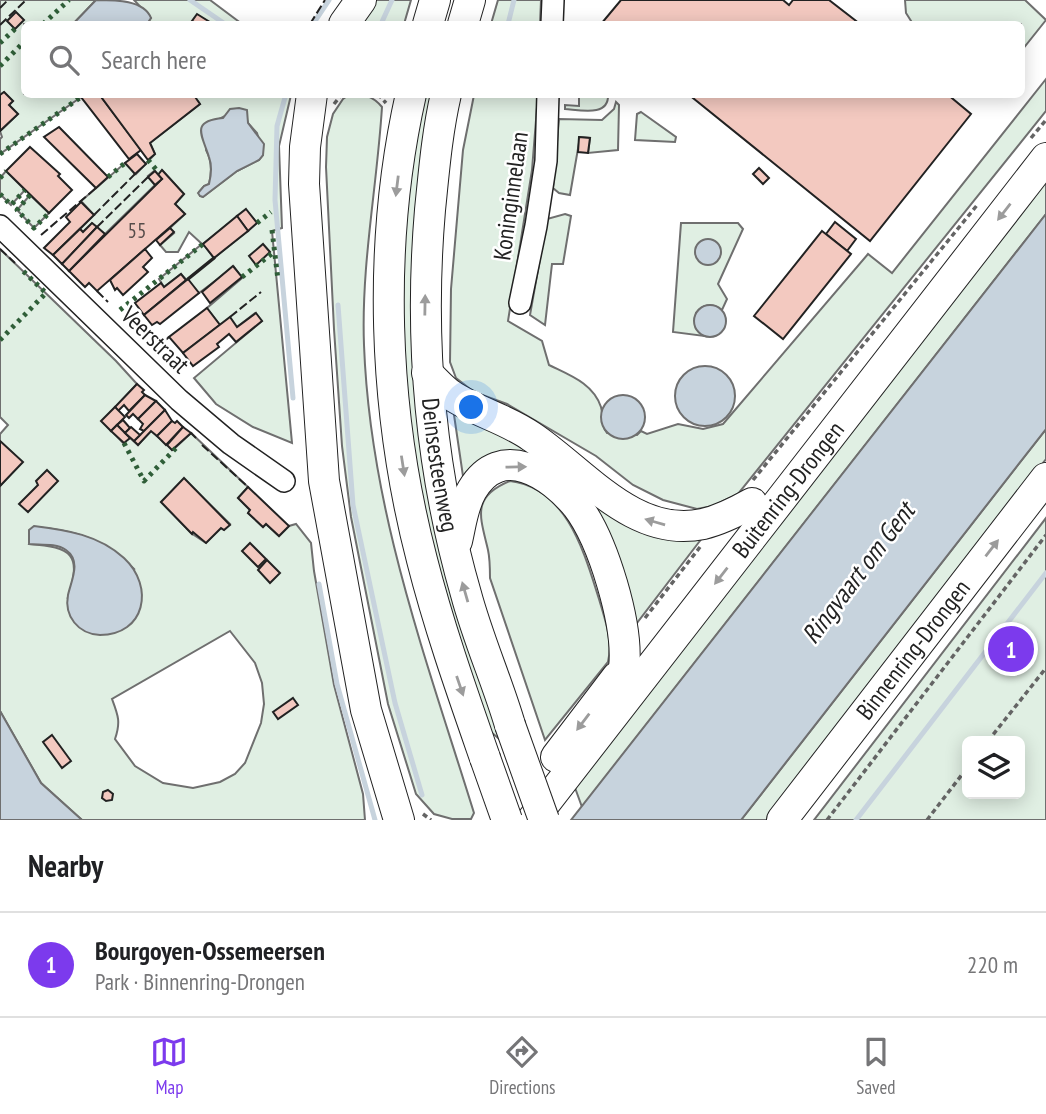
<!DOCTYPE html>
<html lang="en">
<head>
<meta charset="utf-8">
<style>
  body { margin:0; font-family:"PT Sans Narrow",sans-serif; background:#f6f6f6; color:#202124 }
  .controls { position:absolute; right:21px; bottom:21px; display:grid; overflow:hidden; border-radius:10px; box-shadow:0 4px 18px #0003 }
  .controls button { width:63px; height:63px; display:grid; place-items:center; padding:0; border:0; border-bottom:2px solid #e0e0e0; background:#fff; color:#202124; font:35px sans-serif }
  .you { position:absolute; left:472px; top:408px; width:24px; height:24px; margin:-18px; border:5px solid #fff; border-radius:50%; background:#1a73e8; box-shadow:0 0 0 10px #1a73e833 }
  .badge { display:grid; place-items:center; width:46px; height:46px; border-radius:50%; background:#7c3aed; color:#fff; font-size:23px; font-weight:700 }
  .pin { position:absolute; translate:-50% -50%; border:4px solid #fff; box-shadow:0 2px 7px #0006 }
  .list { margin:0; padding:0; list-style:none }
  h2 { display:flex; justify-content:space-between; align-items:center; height:91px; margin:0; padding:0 28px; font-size:30px }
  h2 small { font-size:23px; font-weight:400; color:#757577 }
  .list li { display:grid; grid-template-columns:46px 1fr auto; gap:21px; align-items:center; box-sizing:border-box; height:105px; padding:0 28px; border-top:2px solid #e0e0e0 }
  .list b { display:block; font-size:26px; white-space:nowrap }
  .list p { margin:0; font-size:23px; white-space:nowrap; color:#757577 }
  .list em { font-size:23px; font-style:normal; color:#757577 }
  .icon { flex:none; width:38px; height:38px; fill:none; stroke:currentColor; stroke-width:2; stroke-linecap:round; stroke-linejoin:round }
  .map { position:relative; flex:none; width:1046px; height:820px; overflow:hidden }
  .search { position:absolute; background:#fff; box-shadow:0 4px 18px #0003; left:21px; right:21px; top:21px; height:77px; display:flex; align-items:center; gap:18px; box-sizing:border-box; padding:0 24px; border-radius:10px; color:#757577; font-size:26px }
  .sheet { height:196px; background:#fff }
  nav { display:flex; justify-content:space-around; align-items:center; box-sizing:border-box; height:98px; border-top:2px solid #e0e0e0; background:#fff; font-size:19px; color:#757577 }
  nav a { display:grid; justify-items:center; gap:4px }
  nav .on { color:#7c3aed }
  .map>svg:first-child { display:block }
  .green { fill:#e0efe3; stroke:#6f6f6f; stroke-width:2; fill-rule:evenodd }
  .water { fill:#c7d3dd; stroke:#6f6f6f; stroke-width:2 }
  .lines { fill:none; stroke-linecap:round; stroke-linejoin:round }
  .stream { stroke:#c7d3dd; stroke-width:5 }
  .building { fill:#f3c9c0; stroke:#222; stroke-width:2 }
  .minor-casing { stroke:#222; stroke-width:24 }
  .highway-casing { stroke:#222; stroke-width:32 }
  .path { stroke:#646464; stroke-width:3.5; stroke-dasharray:5 3.5; stroke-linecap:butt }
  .minor { stroke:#fff; stroke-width:21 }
  .highway { stroke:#fff; stroke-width:30 }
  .highway-bridge-casing { stroke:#222; stroke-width:32; stroke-linecap:butt }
  .highway-bridge { stroke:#fff; stroke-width:30 }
  .hedge { stroke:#2f5e38; stroke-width:5; stroke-dasharray:3.5 5; stroke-linecap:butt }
  .fence { stroke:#222; stroke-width:2; stroke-dasharray:9 3.5; stroke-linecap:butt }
  .wall { stroke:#222; stroke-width:3.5 }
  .oneway { fill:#9c9c9c }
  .labels { text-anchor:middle; stroke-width:5; stroke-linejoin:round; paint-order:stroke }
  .number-label { font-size:21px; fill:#564c4a }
  .street-label { font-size:24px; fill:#222; stroke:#fff }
  .water-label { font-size:26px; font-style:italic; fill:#222; stroke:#fff }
</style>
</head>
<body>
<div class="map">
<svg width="1046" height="820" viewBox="0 0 1046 820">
  <rect width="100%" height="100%" fill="#fff"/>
  <g class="green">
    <polygon points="0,0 96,0 73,24 24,24 24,94 84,95 0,154 0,139 2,137 0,131 18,114 9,105 13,101 4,92 0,95"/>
    <polygon points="134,0 210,0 242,24 147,24 151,18"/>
    <polygon points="371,0 411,0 404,24 353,24"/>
    <polygon points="498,0 541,0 540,24 491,24"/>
    <polygon points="905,0 1025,0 1046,20 1022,50 1021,24 913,24 906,13"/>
    <path d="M1046,79V111L738,494L713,506L697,509L663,500L633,485L596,456L507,404L474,392L456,378L450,362L451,289L463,150L474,95H538L532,170L508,321L542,341L549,365C569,375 593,383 601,407C604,417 600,424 607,433L637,435L641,431L647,434L678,424L703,429L723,424L868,254L892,273Z"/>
    <path d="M350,94C364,94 373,96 382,107C377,187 361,265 364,345C370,509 426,658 474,813L471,819H452L434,814L416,794L388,704L351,517L342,446L334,329L326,167L327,137L333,114L343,99Z"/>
    <path d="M193,95H291L279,146L282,228L272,231L292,443L253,427L216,404L194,378L262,321L255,313L237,327L220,325L207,308L242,278L234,267L199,293L181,274L164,287L159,279L202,244L189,232L178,252H166L160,245L174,233L170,228L185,214L175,204L184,194L162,170L158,175L154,171L148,176L155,185L105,234L92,223L83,232L80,229L94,215L81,201L125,163L136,174L155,154L150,143L200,104ZM227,115L246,116L248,123L257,133L263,155L259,160L237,171L203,197L200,196L199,192L204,186L209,184C212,172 212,161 206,150L219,119ZM246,210L257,223L214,258L203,244Z"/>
    <polygon points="422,95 436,95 414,301 496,709 498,738 483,725 435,570 404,397 401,252"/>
    <path d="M579,95H608C609,117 580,110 565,109V105L579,106Z"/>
    <polygon points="616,102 619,105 618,150 588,153 590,138 580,137 570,195 559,193 553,188 559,119 602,120 614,109"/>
    <polygon points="641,112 676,137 675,142 635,140 637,114"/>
    <polygon points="6,171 25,190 11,205 0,194 0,178"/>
    <polygon points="1046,179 1046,214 582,807 574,785"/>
    <polygon points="30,195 49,213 34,228 17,210"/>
    <polygon points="565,214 571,216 563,264 552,264 545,325 530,315 547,219"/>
    <path d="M681,223H738L743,229L718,284L727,299L722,310C713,303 702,304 696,313V328L704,336L673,332Z"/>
    <path d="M0,249L116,361L137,384L102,421L123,443L130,438L138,445L151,431L173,450L191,433L248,487L238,498L250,510L248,513L263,527L266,524L279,536L289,526L296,524L311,543L314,571L334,685L363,794L365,820H82L41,783L0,711V486L22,462L0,441V434L8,425L0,417ZM184,479L230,524L224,530L221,528L206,543L191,533L161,502ZM34,527C74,530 107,539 134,569L68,597C82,554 72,547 29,544ZM230,631L255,663L262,683L264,704L261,723L245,763L235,774L220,782L193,788L163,783L135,766L115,739C121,722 118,715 112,699Z"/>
    <polygon points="453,408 574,475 709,529 630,632 558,476 464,483"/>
    <polygon points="1046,429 1046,459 767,820 741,820"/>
    <path d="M510,481C567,488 584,552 599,599C605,620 613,640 608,662L545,740L490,578C490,569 490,559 488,550C480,516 471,497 510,481Z"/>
    <path d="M1046,518V820H814ZM967,741H1020V794H967Z"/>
  </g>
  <g class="water">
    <path d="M96,0C116,0 144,0 151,18L147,24H73Z"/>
    <path d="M239,108L247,110L248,123L264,144L263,155L259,160L237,171L203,197L200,196L198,193L204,186L209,184C211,176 212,165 209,157C202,135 190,121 223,118L230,109Z"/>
    <polygon points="1046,214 1046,429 741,820 571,820"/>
    <circle cx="708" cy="252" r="13"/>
    <circle cx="710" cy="321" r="16"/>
    <circle cx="705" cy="396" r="30"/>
    <circle cx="623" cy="417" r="22"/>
    <path d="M34,526C67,530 99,535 124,558C155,587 145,635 100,635C78,634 64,616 68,595C71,581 82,561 66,550C56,543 41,545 29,544V530Z"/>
    <polygon points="0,711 41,783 82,820 0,820"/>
  </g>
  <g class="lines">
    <g class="stream">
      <polyline points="190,0 225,24"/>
      <polyline points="313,24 329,0"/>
      <polyline points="381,24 392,0"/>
      <polyline points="508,24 514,0"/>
      <polyline points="286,94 277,126 275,200 293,398"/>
      <polyline points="338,305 353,505 395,703 422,795"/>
      <polyline points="319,584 337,684 375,820"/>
      <polyline points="856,820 1046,573"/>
    </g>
  </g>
  <g class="building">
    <polygon points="621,0 783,0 789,5 793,0 829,0 860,24 601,24"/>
    <polygon points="16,12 24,20 15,29 7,21"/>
    <polygon points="197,14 213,24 198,24 192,21"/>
    <polygon points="4,92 13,101 9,105 18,114 0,131 0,95"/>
    <polygon points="84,94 99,94 141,150 129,159 81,97"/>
    <polygon points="99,94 193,94 200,104 150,143 155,154 148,160"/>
    <polygon points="688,94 947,94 971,114 870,241"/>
    <polygon points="59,127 108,177 96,188 44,137"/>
    <polygon points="579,137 590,138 588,153 578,152"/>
    <polygon points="30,147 60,174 58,176 72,190 49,213 6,171"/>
    <polygon points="137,154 146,164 135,174 125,163"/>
    <polygon points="759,168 769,178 763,184 753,174"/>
    <polygon points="162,170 184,194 175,204 185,214 97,291 89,283 85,287 69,271 162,179 158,175"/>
    <polygon points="155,171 162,179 155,185 148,177"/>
    <polygon points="81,202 94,215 53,255 44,248 70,222 66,217"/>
    <polygon points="246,209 257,223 248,231 237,216"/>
    <polygon points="237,216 248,231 214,258 203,244"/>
    <polygon points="835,222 856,239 847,251 826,234"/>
    <polygon points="92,223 97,227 62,264 53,255 80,229 83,232"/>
    <polygon points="97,227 105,234 69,271 62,264"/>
    <polygon points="170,228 174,232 160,245 156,240"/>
    <polygon points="822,231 851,254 783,339 754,316"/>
    <polygon points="263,244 270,252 256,265 249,256"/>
    <polygon points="145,249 152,258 143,267 148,272 123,295 117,288 115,290 110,280"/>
    <polygon points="233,266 242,277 210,303 202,292"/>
    <polygon points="181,274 186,280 144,315 135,303 161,283 164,287"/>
    <polygon points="188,279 199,293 160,324 157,322 152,325 144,315"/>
    <polygon points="207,308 220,325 183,353 169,337"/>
    <polygon points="256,313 262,321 236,342 229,334 217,344 219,347 193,366 183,353 230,317 237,327"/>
    <polygon points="137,384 144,390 142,392 145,395 129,411 124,405 118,411 115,407"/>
    <polygon points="145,395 156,401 138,419 133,414 129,418 126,415"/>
    <polygon points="156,401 165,410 144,431 140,429 143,424 138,419"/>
    <polygon points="115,407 125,417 111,431 101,421"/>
    <polygon points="165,410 172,421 157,436 151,431 138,445 134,441"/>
    <polygon points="123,420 130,428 125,433 117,425"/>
    <polygon points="172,421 175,423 177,421 183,427 166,445 157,436"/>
    <polygon points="117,425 130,438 124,443 111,431"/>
    <polygon points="131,427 140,435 134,441 125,433"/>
    <polygon points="183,427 191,433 172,450 167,445"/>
    <polygon points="0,441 23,462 0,486"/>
    <polygon points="47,470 58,481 28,512 19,504 38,485 36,481"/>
    <polygon points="184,478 230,525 224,530 221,528 206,543 193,532 192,534 161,502"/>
    <polygon points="248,487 289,526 279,536 266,524 263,527 248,513 250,510 238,498"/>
    <polygon points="250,543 266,559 258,567 242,551"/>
    <polygon points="267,560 280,573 270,583 258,570"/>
    <polygon points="293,698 298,705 278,719 273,712"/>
    <polygon points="52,735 71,761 62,768 43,742"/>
    <polygon points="108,790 113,794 112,800 106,801 102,798 103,792"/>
  </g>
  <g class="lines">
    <defs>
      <g id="minor">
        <polyline points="552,24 553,0"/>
        <polyline points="0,226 179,400 231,444 284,481"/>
        <polyline points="520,303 536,226 546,161 548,94"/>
      </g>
      <g id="highway">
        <polyline points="344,24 361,0"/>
        <polyline points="428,24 435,0"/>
        <polyline points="463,24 470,0"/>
        <polyline points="312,94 305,147 304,184 324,481 366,710 399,820"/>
        <path d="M411,94C377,245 383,410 422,560C439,627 462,692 485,758"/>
        <path id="s1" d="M446,94C437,133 434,171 430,210C419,339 430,469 466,594C478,639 497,681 510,725"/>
        <path d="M427,373C435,380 442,389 451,395C476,412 507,419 532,437C583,471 634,539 703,524C720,520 736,512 752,503"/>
        <path d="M457,541C461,524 463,505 472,490C501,441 551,474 577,506C603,540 629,625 624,668"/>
        <polyline points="556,757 617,677"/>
        <path id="s2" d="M532,820L1046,158"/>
        <path id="s3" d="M782,820L1046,478"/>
      </g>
    </defs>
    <use href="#minor" class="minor-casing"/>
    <use href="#highway" class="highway-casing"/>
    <g class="path">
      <polyline points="378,94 386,103"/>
      <polyline points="334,104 342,94"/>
      <polyline points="1031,138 1046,120"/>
      <polyline points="753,480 978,204"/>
      <polyline points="645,618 700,547"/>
      <polyline points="988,741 1046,668"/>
      <polyline points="423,814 431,820"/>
      <polyline points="827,820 1046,535"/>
      <polyline points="927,820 967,768"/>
    </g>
    <use href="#minor" class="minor"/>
    <use href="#highway" class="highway"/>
    <defs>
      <g id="highway-bridge">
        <polyline points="510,725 544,820"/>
        <polyline points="485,758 507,820"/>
      </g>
    </defs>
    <use href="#highway-bridge" class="highway-bridge-casing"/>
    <use href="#highway-bridge" class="highway-bridge"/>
    <g class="hedge">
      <polyline points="43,24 69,0"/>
      <polyline points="0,43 15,29"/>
      <polyline points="0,66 24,42"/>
      <polyline points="0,154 81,97"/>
      <polyline points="148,160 159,173"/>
      <polyline points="108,177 125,163"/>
      <polyline points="0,178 6,171"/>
      <polyline points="0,194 11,205 25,190"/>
      <polyline points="30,195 17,210 34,228 49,213"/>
      <polyline points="257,223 271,212"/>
      <polyline points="272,230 278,280"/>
      <polyline points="242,277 274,252"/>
      <polyline points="120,310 203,244"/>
      <polyline points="0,340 46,293 22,270"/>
      <polyline points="124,443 144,481 176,448"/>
    </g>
    <g class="fence">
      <polyline points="0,8 8,0"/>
      <polyline points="310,24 325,0"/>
      <polyline points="0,25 26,0"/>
      <polyline points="94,215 135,174"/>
      <polyline points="97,227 148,177"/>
      <polyline points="41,235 96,188"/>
      <polyline points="0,249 15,263"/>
      <polyline points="97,291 108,302"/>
      <polyline points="230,317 261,292"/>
      <polyline points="157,348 169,337"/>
      <polyline points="191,433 196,438"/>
      <polyline points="202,445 248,487"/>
    </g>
    <polyline class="wall" points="188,279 214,258"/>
  </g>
  <defs><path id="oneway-solid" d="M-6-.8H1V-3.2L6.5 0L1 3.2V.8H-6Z" transform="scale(1.75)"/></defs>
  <g class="oneway">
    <use href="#oneway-solid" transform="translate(397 186) rotate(97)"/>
    <use href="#oneway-solid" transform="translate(1004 212) rotate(128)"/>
    <use href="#oneway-solid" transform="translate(425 305) rotate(-89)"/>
    <use href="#oneway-solid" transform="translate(403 466) rotate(81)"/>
    <use href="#oneway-solid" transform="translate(516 467) rotate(-1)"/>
    <use href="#oneway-solid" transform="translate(655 522) rotate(-164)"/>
    <use href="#oneway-solid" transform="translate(992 548) rotate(-52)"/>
    <use href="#oneway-solid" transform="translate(721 576) rotate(128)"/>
    <use href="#oneway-solid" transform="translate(465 592) rotate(-106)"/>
    <use href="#oneway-solid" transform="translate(460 686) rotate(71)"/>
    <use href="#oneway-solid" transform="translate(583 722) rotate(127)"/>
  </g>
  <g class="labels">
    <g class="number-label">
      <text x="137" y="238">55</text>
    </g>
    <g class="street-label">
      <text transform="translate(511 196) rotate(-82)" y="8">Koninginnelaan</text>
      <text transform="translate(155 340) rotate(44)" y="8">Veerstraat</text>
      <text dy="8" stroke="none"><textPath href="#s1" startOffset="373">Deinsesteenweg</textPath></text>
      <text dy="8" stroke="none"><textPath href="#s2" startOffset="418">Buitenring-Drongen</textPath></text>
      <text dy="8" stroke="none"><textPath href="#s3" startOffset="215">Binnenring-Drongen</textPath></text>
    </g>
    <g class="water-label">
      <text transform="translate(858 573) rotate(-53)" y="9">Ringvaart om Gent</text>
    </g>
  </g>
</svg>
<div class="controls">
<button><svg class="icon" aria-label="layers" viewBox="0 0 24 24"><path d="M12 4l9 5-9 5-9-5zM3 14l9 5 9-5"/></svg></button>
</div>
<div class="you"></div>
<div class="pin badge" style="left:1011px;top:649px">1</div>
<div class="search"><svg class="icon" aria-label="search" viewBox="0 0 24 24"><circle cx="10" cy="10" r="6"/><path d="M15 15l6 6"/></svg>Search here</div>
</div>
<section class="sheet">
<h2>Nearby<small></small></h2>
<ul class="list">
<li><span class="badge">1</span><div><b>Bourgoyen-Ossemeersen</b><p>Park · Binnenring-Drongen</p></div><em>220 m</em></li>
</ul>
</section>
<nav>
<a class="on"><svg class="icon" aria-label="map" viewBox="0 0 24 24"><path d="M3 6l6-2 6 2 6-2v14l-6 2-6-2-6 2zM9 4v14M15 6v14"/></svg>Map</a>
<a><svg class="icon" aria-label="directions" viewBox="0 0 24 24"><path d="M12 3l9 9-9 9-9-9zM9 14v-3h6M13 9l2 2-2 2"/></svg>Directions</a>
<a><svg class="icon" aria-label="saved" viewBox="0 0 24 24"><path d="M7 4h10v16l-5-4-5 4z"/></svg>Saved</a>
</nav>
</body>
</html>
